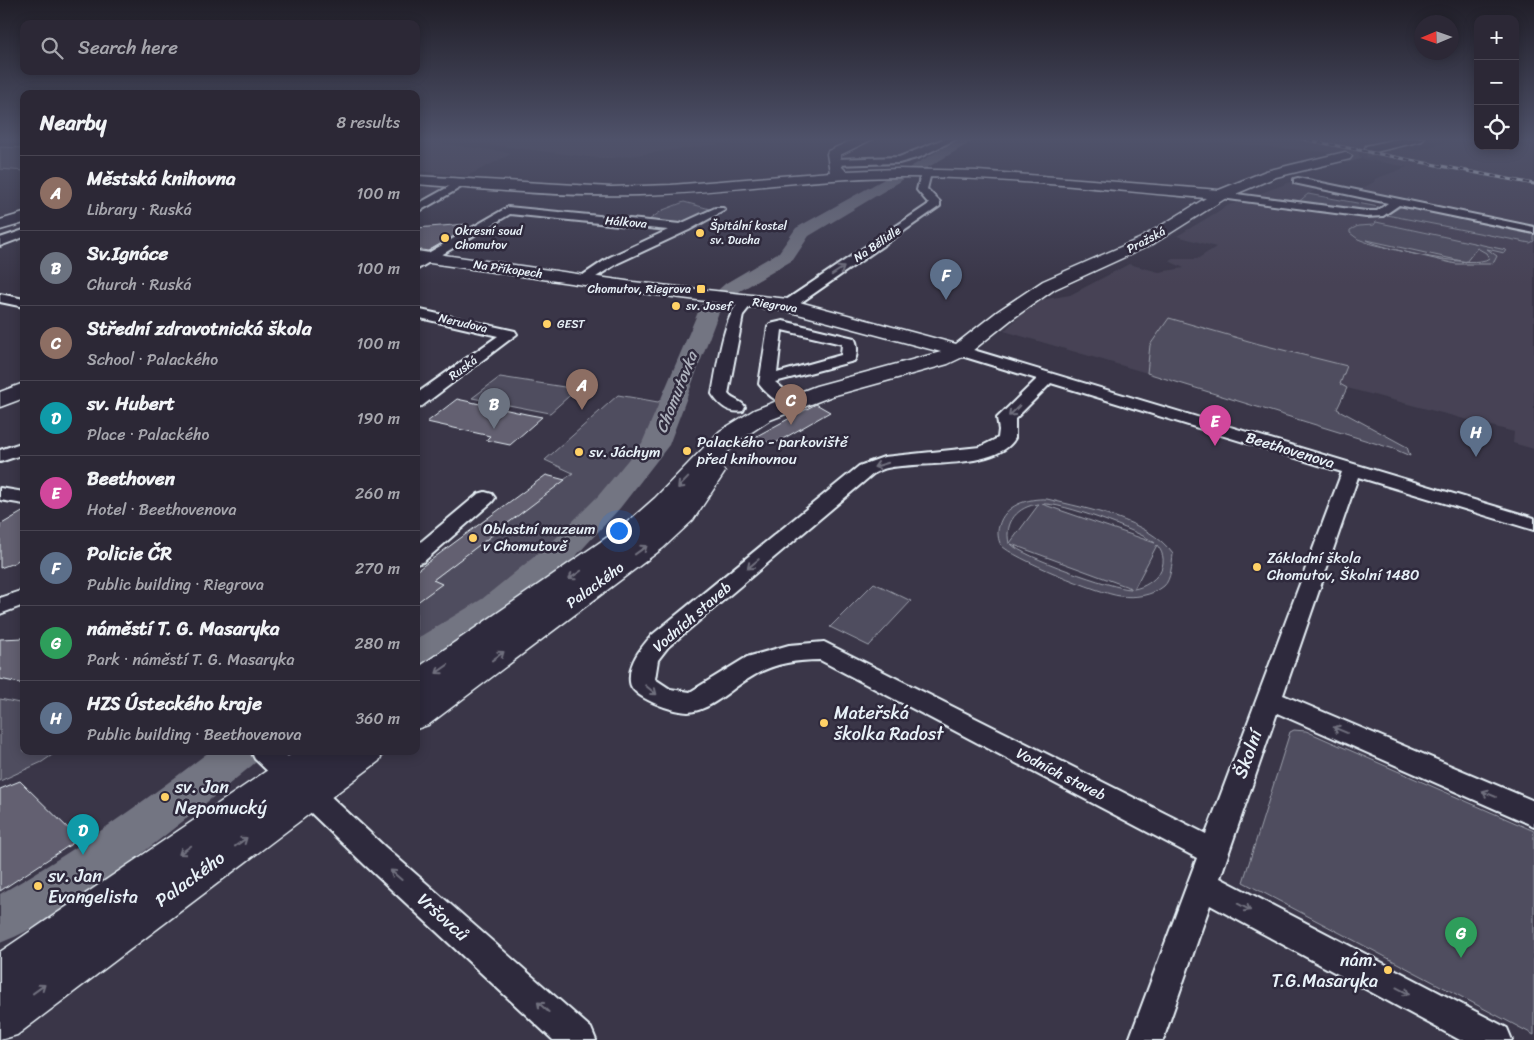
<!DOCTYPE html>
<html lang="en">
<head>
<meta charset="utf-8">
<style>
  body { margin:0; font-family:Sriracha,sans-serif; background:#34303e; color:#f1f3f6 }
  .controls { position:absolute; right:15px; top:15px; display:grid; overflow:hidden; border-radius:10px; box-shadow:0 2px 12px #0003 }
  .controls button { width:45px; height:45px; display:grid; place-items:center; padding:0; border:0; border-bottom:1px solid #484451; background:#2c2836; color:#f1f3f6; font:25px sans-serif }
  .compass { position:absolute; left:1414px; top:15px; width:45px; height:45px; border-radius:50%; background:#2c2836; box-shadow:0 2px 12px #0003; rotate:268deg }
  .you { position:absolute; left:618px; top:530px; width:18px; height:18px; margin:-12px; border:4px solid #fff; border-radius:50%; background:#1a73e8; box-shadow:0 0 0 8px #1a73e833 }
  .badge { display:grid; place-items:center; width:32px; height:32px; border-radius:50%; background:#ffd166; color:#fff; font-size:16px; font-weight:700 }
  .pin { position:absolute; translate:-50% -41px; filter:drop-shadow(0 1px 2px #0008) }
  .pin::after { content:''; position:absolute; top:26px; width:18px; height:15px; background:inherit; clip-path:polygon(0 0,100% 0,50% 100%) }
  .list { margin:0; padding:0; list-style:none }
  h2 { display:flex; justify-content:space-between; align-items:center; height:65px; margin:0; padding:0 20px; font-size:21px }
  h2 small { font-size:16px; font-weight:400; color:#a6a6ad }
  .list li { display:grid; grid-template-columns:32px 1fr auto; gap:15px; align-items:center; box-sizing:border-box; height:75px; padding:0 20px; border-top:1px solid #484451 }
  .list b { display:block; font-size:19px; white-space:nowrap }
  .list p { margin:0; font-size:16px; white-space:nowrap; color:#a6a6ad }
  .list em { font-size:16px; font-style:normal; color:#a6a6ad }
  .icon { flex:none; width:28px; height:28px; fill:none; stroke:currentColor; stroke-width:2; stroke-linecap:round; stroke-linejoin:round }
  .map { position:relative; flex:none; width:1534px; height:1040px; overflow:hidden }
  .search { position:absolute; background:#2c2836; box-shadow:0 2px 12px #0003; left:20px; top:20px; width:400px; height:55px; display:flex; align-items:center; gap:12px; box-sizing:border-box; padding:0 18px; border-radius:10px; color:#a6a6ad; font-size:19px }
  .panel { position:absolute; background:#2c2836; box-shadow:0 2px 12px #0003; left:20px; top:90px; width:400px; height:665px; border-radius:10px }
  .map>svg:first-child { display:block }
  .built { fill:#464354 }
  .green { fill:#504e5f; stroke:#9ca0ac; fill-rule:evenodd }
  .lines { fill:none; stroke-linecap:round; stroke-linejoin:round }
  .river { fill:#737482; fill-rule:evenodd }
  .building { fill:#636171; stroke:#e8f1f8 }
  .secondary-tunnel { stroke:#545262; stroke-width:14; stroke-dasharray:14 7; stroke-linecap:butt }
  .street-casing { stroke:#e8f1f8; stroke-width:4 }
  .secondary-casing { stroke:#e8f1f8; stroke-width:3 }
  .street { fill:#2f2a3d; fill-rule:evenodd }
  .secondary { fill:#2f2a3d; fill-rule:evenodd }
  .rail-casing { stroke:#e8f1f8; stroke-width:3 }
  .rail { stroke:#2f2a3d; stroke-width:2; stroke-dasharray:5.5; stroke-linecap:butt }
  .oneway { stroke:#70707e }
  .poi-dot { fill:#ffd166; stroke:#2f2a3d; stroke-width:2 }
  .labels { text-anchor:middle; stroke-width:5; stroke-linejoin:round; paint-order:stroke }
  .far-street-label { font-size:12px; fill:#e8f1f8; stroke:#2f2a3d }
  .far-poi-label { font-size:12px; fill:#e8f1f8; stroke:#2f2a3d; text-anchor:start }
  .poi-label { font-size:15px; fill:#e8f1f8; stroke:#2f2a3d; text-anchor:start }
  .street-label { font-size:15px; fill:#e8f1f8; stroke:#2f2a3d }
  .water-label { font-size:16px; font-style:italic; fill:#aeb2bd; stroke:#2f2a3d }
  .near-poi-label { font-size:18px; fill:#e8f1f8; stroke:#2f2a3d; text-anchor:start }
  .near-street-label { font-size:18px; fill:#e8f1f8; stroke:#2f2a3d }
</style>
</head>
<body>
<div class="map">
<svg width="1534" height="1040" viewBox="0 0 1534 1040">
  <rect width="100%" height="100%" fill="#3a3648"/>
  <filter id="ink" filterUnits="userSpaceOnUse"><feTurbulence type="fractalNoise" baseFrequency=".02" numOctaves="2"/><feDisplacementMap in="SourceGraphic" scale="10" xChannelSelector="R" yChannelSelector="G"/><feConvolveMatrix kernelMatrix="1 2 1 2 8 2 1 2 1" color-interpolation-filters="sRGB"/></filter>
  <g filter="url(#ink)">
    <g class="built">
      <polygon points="436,138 767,138 605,159"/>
      <polygon points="1198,138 1334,138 1415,151 1459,138 1478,138 1478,146 1515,146 1515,138 1534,138 1534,227 1357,191 1374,182 1375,179 1407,167 1326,152 1199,141"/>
      <polygon points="416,140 504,152 511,154 467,176 416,171"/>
      <polygon points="416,173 461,177 422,200 416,199"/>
      <polygon points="1291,182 1319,187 1297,203 1250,197"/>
      <polygon points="1243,200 1374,218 1387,215 1530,243 1534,241 1534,449 1513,443 1514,432 1347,388 1340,384 1347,366 1235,338 1150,344 1147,373 1004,331 1035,301 1070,295 1129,264 1159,272 1184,268 1169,261 1173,259 1197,259 1216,247 1177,236 1229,205"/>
    </g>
    <g class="green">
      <polygon points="0,147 24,148 24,171 0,169"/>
      <polygon points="1308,194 1379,207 1374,211 1366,212 1297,203"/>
      <polygon points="684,202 710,209 680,223 649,220 663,210"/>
      <polygon points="1402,206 1534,232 1534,241 1530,243 1387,215"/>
      <path d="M1376,222L1506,250L1504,253L1487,249L1497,256L1494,262L1490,264H1456L1371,244L1358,239L1350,233V230L1358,226L1374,225ZM1367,240L1466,262L1477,248L1486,253L1489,258C1477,270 1382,249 1367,240Z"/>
      <polygon points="1169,318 1259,344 1347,366 1340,384 1347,388 1337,409 1407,447 1410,456 1394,449 1147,373 1150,345"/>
      <polygon points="500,377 577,389 550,413 472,398"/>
      <polygon points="618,395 658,402 661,400 669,401 655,434 621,481 589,516 543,561 473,616 419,648 416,647 416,603 441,584 433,580 573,473 545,460"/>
      <path d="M1047,499C1087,509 1148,519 1173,554C1172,563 1171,580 1164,586C1152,596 1134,598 1120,596C1101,594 1012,558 1001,545C998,540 997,532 999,526C1004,505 1028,498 1047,499ZM1039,504L1010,543H1009C1004,522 1018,506 1039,504ZM1042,504C1060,502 1140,531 1155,543ZM1011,544L1131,588V589C1114,589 1021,556 1011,544ZM1157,545C1173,564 1155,585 1134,589Z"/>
      <polygon points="874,583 911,601 869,646 830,627"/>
      <polygon points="0,699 24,704 24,751 58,751 42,762 0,781"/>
      <polygon points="1294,730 1306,731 1534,831 1534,1035 1243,882 1290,732"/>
    </g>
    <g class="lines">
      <g class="river">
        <polygon points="960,138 978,138 920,172 910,172 907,169"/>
        <polygon points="895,173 901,175 903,178 901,181 809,236 793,260 740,291 719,312 669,445 620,508 575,557 506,615 429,667 416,670 416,639 482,599 551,543 598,496 642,443 701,305 726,283 779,252 796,228"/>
        <path d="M210,751H261L255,763C210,800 164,837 117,872C81,898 42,927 0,943V894C74,852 142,803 210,751Z"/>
      </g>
    </g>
    <g class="building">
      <polygon points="467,224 453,232 459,233 428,251 416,249 416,228"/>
      <polygon points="457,399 526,414 542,417 510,445 486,440 490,436 427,422"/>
      <polygon points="816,404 830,412 774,444 753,438"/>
      <polygon points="546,475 565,480 433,580 442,584 416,603 416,571"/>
      <polygon points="24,511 24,556 14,563 0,568 0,525"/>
      <polygon points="24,638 24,684 0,679 0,639"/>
      <polygon points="20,781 79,839 0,891 0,789"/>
    </g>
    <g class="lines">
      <polyline class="secondary-tunnel" points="1345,156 1371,149"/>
      <defs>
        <g id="street">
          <polygon points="946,138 958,138 920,157 899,163 834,165 829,162 834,159 899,157"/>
          <polygon points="926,170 931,173 927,189 940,202 940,206 793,308 783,308 781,305 783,302 929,204 917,190 921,173"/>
          <polygon points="1298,178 1534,227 1534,233 1399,205 1383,216 1366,217 1221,198 1216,195 1221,192 1366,211 1377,211 1388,203 1294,183 1294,179"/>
          <polygon points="461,180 466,183 465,185 416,213 416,205"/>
          <polygon points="508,207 680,224 715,208 723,208 725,210 689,230 618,263 585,284 578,280 580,277 610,257 668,230 510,214 416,270 416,260"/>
          <polygon points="24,230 24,237 0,246 0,238"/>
          <polygon points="0,294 24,299 24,307 0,302"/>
          <path d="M748,296L755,300L743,315L728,394C733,401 741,400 745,407L743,411C728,414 719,405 712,394C717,372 724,302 748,296Z"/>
          <polygon points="416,309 515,331 517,334 422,406 416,407 416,394 498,336 416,317"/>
          <path d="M783,321L854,338C858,343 858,356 854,361L775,382L799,402L797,406C784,409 766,394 759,384L768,327L770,324ZM782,330L842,344L841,355L777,373Z"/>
          <path d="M960,346L1534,518V530L1358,477L1283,695L1534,801V826L1277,713L1220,878L1507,1028L1512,1040H1460L1210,905L1163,1040H1129L1197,858L820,660C794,660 770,664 748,679C729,690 712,710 688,712C674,712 631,698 630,682C628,663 640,649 652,635L859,466L884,457L980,447L998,438L999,430L997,418L1037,379L955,354L952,351L955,348ZM1051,383L1342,472L1206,834L824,642L789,645L747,657L690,692L670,689L655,679L658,660L668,647L873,474C877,472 882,469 887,468C919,461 998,470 1015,438V419Z"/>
          <polygon points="24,442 24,454 0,462 0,450"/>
          <polygon points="0,488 24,492 24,504 0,500"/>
          <polygon points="485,492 492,494 495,498 492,502 423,562 416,564 416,546 478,494"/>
          <polygon points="24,590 24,605 0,614 0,598"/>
          <polygon points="251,751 282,751 385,847 591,1028 596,1040 553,1040 365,865 255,759"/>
        </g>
        <g id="secondary">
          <path d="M857,138H875L840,155L842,167L846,171L897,169L978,171L1219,190L1266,171L1345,152L1352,156L1350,159L1276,177L1226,198L1153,244L1055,289L1012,319L967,355L948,364L832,396L770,420L738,441L715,465L721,467L725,472L693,520L663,548L428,725L416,729V669L622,527L655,498L720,431L754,410L816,386L941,352L787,311L633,292L416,261V251L633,282L788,299L956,344L998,311L1043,281L1141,238L1206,198C1103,190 1000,176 896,177C810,178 725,193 639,195C564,197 490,190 416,184V176L611,187L671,185L830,172L827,154L828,151Z"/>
          <polygon points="1401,138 1424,138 1422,141 1371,153 1365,149 1366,146"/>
          <polygon points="24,213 24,223 0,230 0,220"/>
          <polygon points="24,383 24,398 0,407 0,392"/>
          <polygon points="296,751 384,751 379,761 17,1035 0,1040 0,952"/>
        </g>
      </defs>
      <use href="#street" class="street-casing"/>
      <use href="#secondary" class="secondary-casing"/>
      <use href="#street" class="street"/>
      <use href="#secondary" class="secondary"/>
      <defs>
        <polyline id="rail" points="1297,138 1534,184"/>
      </defs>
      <use href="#rail" class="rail-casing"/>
      <use href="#rail" class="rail"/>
    </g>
    <defs><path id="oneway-shaft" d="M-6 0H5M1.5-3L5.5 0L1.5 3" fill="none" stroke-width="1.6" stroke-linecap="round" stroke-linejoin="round" transform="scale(1.25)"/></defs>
    <g class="oneway">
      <use href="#oneway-shaft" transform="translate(838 271) rotate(-34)"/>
      <use href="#oneway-shaft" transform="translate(1014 411) rotate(135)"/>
      <use href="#oneway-shaft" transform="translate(881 465) rotate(163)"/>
      <use href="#oneway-shaft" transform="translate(683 483) rotate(134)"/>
      <use href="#oneway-shaft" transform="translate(641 550) rotate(-36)"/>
      <use href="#oneway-shaft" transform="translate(753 564) rotate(140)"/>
      <use href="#oneway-shaft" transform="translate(575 575) rotate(145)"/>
      <use href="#oneway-shaft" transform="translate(498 656) rotate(-36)"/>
      <use href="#oneway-shaft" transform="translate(442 669) rotate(145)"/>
      <use href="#oneway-shaft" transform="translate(651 690) rotate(39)"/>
      <use href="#oneway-shaft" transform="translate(1340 730) rotate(-157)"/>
      <use href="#oneway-shaft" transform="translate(1489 794) rotate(-157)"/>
      <use href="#oneway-shaft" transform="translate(241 842) rotate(-36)"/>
      <use href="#oneway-shaft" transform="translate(185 850) rotate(145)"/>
      <use href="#oneway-shaft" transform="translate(396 875) rotate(-139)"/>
      <use href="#oneway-shaft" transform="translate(1244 907) rotate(28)"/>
      <use href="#oneway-shaft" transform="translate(39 989) rotate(-36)"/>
      <use href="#oneway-shaft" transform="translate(1403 991) rotate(28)"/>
      <use href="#oneway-shaft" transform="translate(543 1007) rotate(-138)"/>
    </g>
  </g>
  <linearGradient id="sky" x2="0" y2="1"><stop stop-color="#201e28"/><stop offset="0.49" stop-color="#4f526a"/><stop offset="1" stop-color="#4f526a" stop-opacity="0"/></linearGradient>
  <rect width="1534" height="284" fill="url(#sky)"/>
  <g class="poi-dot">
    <circle cx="700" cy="233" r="5"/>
    <circle cx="445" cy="238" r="5"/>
    <rect x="696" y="284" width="10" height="10" rx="2.5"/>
    <circle cx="676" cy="306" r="5"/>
    <circle cx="547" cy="324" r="5"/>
    <circle cx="687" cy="451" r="5"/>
    <circle cx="579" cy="452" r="5"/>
    <circle cx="473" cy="538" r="5"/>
    <circle cx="1257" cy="567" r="5"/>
    <circle cx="824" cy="723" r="5"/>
    <circle cx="165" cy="797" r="5"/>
    <circle cx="38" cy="886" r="5"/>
    <circle cx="1388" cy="970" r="5"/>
  </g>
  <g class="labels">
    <g class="far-street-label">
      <text transform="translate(626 222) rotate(5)" y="4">Hálkova</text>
      <text transform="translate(1146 240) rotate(-28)" y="4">Pražská</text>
      <text transform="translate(877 244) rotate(-34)" y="4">Na Bělidle</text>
      <text transform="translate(508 269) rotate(8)" y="4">Na Příkopech</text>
      <text transform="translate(775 305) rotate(9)" y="4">Riegrova</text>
      <text transform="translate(463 323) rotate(13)" y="4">Nerudova</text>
      <text transform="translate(463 368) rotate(-36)" y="4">Ruská</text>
    </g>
    <g class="far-poi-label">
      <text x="710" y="230">Špitální kostel<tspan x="710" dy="14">sv. Ducha</tspan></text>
      <text x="455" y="235">Okresní soud<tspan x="455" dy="14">Chomutov</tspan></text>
      <text x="691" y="293" text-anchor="end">Chomutov, Riegrova</text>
      <text x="686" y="310">sv. Josef</text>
      <text x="557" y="328">GEST</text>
    </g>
    <g class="poi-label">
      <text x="697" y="447">Palackého - parkoviště<tspan x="697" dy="17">před knihovnou</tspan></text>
      <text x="589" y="457">sv. Jáchym</text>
      <text x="483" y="534">Oblastní muzeum<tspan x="483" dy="17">v Chomutově</tspan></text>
      <text x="1267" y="563">Základní škola<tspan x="1267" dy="17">Chomutov, Školní 1480</tspan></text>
    </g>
    <g class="street-label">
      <text transform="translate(1290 450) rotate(17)" y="5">Beethovenova</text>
      <text transform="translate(595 585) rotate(-36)" y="5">Palackého</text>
      <text transform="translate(692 617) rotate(-41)" y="5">Vodních staveb</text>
      <text transform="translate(1061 774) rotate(27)" y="5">Vodních staveb</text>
    </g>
    <g class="water-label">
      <text transform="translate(676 392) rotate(-68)" y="6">Chomutovka</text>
    </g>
    <g class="near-poi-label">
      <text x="834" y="719">Mateřská<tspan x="834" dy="21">školka Radost</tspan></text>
      <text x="175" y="793">sv. Jan<tspan x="175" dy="21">Nepomucký</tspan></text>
      <text x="48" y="882">sv. Jan<tspan x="48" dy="21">Evangelista</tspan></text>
      <text x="1378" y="966" text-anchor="end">nám.<tspan x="1378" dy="21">T.G.Masaryka</tspan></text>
    </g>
    <g class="near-street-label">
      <text transform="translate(1248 754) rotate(-70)" y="6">Školní</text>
      <text transform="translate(190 879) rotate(-36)" y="6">Palackého</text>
      <text transform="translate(443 917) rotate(42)" y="6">Vršovců</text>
    </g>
  </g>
</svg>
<div class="controls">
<button>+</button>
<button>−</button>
<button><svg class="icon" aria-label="locate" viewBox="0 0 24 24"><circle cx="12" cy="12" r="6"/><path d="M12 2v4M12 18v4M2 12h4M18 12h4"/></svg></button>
</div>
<svg class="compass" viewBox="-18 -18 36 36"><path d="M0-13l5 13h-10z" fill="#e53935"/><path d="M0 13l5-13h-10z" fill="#a6a6ad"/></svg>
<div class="you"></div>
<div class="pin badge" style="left:582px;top:410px;background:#8d6e63">A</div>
<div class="pin badge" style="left:494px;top:429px;background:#6b7280">B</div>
<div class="pin badge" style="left:791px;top:425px;background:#8d6e63">C</div>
<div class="pin badge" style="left:83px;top:855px;background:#0f9aa8">D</div>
<div class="pin badge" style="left:1215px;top:446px;background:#d1479c">E</div>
<div class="pin badge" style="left:946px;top:300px;background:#5c6f8a">F</div>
<div class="pin badge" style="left:1461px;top:958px;background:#2e9e5b">G</div>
<div class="pin badge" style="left:1476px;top:457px;background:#5c6f8a">H</div>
<div class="search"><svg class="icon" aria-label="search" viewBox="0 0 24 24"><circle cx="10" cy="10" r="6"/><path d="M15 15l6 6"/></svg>Search here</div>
<section class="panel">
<h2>Nearby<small>8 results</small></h2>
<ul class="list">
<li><span class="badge" style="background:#8d6e63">A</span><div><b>Městská knihovna</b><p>Library · Ruská</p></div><em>100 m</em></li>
<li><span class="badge" style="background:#6b7280">B</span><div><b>Sv.Ignáce</b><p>Church · Ruská</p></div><em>100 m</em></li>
<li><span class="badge" style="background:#8d6e63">C</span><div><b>Střední zdravotnická škola</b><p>School · Palackého</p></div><em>100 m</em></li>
<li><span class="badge" style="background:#0f9aa8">D</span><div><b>sv. Hubert</b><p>Place · Palackého</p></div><em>190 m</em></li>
<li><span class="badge" style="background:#d1479c">E</span><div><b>Beethoven</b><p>Hotel · Beethovenova</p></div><em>260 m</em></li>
<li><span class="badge" style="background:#5c6f8a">F</span><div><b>Policie ČR</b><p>Public building · Riegrova</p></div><em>270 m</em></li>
<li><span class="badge" style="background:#2e9e5b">G</span><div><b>náměstí T. G. Masaryka</b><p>Park · náměstí T. G. Masaryka</p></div><em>280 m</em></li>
<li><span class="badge" style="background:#5c6f8a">H</span><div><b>HZS Ústeckého kraje</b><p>Public building · Beethovenova</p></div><em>360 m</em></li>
</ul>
</section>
</div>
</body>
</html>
